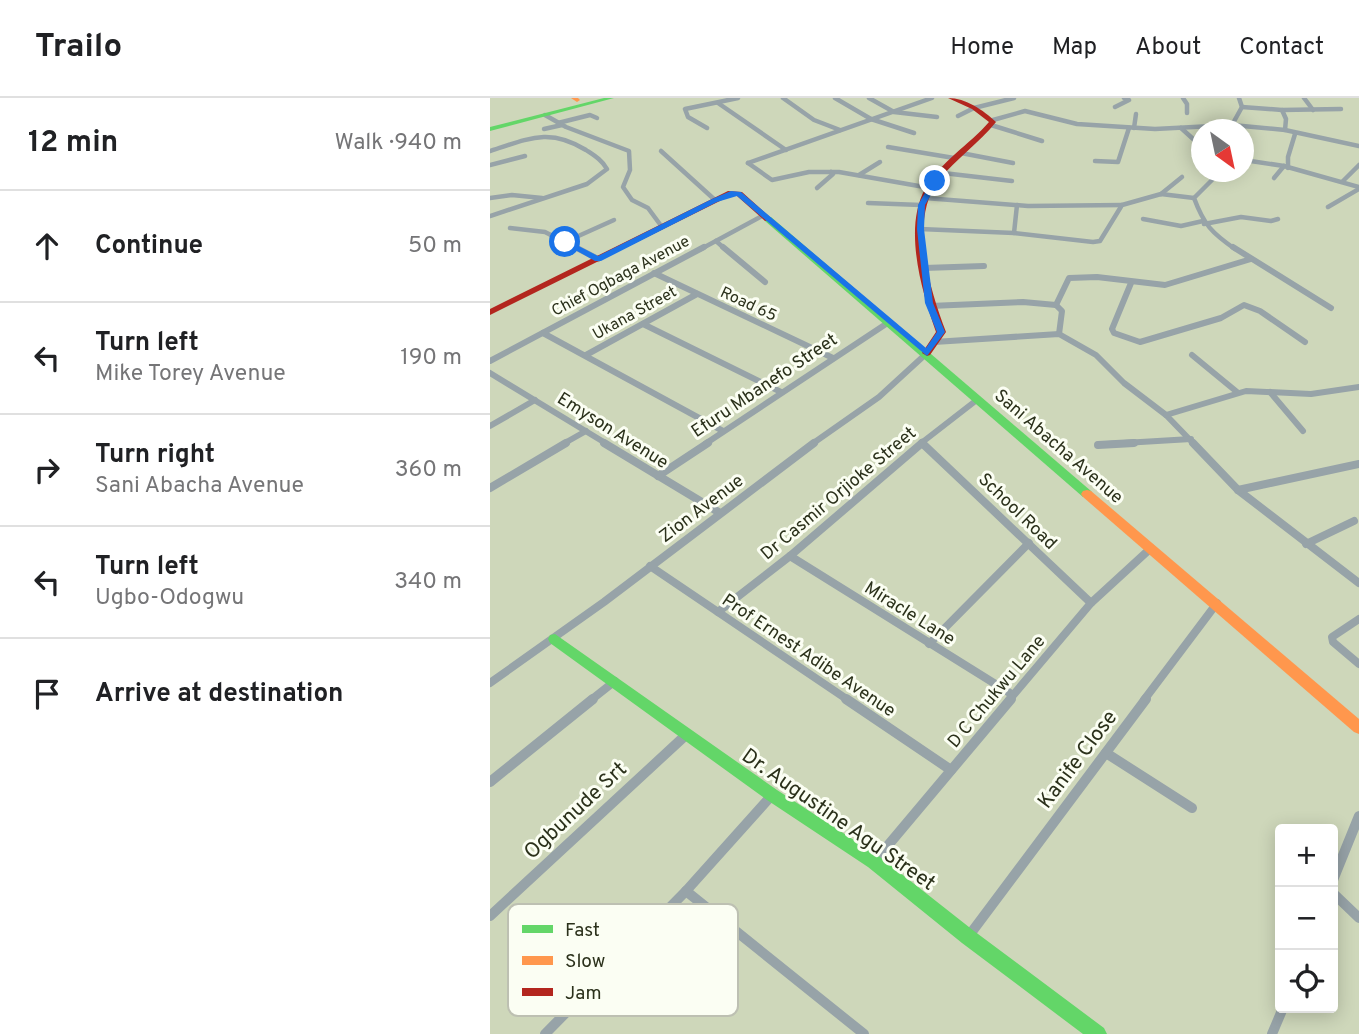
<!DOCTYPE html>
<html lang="en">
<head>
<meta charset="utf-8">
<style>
  body { margin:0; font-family:Overpass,sans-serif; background:#f2f2f2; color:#202124 }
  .controls { position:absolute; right:21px; bottom:21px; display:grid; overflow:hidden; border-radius:7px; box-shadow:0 4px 18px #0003 }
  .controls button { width:63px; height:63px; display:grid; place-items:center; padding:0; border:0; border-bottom:2px solid #e0e0e0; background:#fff; color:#202124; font:35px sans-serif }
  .compass { position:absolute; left:701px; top:21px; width:63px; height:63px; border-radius:50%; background:#fff; box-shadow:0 4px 18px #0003; rotate:147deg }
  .stop { position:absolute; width:21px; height:21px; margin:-16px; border:5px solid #1a73e8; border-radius:50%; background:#fff }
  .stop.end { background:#1a73e8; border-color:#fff; box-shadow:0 2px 7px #0008 }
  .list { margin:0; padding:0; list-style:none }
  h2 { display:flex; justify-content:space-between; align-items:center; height:91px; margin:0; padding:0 28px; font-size:30px }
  h2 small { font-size:23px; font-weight:400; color:#757577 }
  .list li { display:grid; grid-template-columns:46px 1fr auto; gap:21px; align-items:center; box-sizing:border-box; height:112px; padding:0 28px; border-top:2px solid #e0e0e0 }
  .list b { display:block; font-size:26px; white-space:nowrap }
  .list p { margin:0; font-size:23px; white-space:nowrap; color:#757577 }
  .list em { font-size:23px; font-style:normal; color:#757577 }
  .icon { flex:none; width:38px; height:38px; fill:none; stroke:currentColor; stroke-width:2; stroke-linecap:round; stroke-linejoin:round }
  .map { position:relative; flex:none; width:869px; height:936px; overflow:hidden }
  header { display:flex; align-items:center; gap:42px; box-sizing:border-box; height:98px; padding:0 35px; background:#fff; border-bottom:2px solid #e0e0e0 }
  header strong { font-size:33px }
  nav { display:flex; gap:38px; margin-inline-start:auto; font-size:24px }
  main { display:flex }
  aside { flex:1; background:#fff }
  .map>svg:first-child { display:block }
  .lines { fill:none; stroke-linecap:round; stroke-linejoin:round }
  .street-far3 { stroke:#97a3a8; stroke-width:4.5 }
  .street-far2 { stroke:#97a3a8; stroke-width:6 }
  .street-far1 { stroke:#97a3a8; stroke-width:8 }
  .street { stroke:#97a3a8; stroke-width:10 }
  .fast { fill:#63d668; fill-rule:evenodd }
  .slow { fill:#ff974d; fill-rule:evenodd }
  .jam { fill:#b3261e; fill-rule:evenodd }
  .route { fill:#1a73e8 }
  .labels { text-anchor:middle; stroke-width:6; stroke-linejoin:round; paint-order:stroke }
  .far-street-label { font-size:16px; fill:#2b311b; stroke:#fbfef3 }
  .street-label { font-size:18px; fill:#2b311b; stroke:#fbfef3 }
  .near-street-label { font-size:21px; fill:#2b311b; stroke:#fbfef3 }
  .key { fill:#fbfef3; stroke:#bdc0b2; stroke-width:2 }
  .key-label { font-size:19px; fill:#2b311b }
</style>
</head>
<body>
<header>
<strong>Trailo</strong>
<nav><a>Home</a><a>Map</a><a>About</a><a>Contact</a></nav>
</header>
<main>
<aside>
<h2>12 min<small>Walk · 940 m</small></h2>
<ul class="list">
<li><svg class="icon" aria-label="ahead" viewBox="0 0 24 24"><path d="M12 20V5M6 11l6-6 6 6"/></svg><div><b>Continue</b></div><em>50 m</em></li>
<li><svg class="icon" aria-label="left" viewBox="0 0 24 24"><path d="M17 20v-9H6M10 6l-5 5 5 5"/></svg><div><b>Turn left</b><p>Mike Torey Avenue</p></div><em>190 m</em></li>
<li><svg class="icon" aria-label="right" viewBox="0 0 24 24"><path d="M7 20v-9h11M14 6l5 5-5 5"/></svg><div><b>Turn right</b><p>Sani Abacha Avenue</p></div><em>360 m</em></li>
<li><svg class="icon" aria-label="left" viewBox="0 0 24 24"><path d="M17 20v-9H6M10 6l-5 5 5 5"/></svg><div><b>Turn left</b><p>Ugbo-Odogwu</p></div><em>340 m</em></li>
<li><svg class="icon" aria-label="arrive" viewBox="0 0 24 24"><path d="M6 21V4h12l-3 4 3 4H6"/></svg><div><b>Arrive at destination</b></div></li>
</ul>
</aside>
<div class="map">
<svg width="869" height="936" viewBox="0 0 869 936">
  <rect width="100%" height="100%" fill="#ced7ba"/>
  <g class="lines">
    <g class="street-far3">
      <polyline points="293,0 324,22 350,32"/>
      <polyline points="345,0 381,21 424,35"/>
      <polyline points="379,0 404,14 447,19"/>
      <polyline points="693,0 697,6 697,15"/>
      <polyline points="814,0 823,12"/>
      <polyline points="228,5 296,52"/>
      <polyline points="625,9 639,2 634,0"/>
      <polyline points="752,9 792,12 851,11"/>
      <polyline points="792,12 796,21 795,32"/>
      <polyline points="55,17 76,29 139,53 140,72 133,89 142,102 158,110 172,129"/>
      <polyline points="468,18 484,10 524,0"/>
      <polyline points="503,22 535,13 587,26 665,31 742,27 795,32 869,48"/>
      <polyline points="68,25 100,17 107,20"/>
      <polyline points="501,27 552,43"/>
      <polyline points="742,27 752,9 749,0"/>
      <polyline points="217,30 198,19 195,11 248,0"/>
      <polyline points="644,30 646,16"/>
      <polyline points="691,30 712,49"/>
      <polyline points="54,31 72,27"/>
      <polyline points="398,49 464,60"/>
      <path d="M0,53C38,41 59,29 96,52C105,58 112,62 117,71L97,86L0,118"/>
      <polyline points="171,53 225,102"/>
      <polyline points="471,55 523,65"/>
      <polyline points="754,62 794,68 869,89"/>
      <polyline points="605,63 628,64 639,30"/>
      <polyline points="258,65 442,0"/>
      <polyline points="258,65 282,82 319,74 349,74 440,90"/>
      <polyline points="0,67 35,58"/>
      <polyline points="798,70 798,59 805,36"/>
      <path d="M730,74L704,100C714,127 722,135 745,151"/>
      <polyline points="453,75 522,83"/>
      <polyline points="369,77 390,64"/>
      <polyline points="784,80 794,68"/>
      <polyline points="853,83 869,67"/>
      <polyline points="327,90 343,76 341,74"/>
      <polyline points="671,96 692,79"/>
      <polyline points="0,100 22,97 52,100"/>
      <polyline points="435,100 538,108 632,107"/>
      <polyline points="378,105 431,107"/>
      <polyline points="838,109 869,91"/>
      <polyline points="653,121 691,128 713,123"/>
      <polyline points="714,126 751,119 781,123 788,121"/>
      <polyline points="20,130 55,134 88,151"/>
      <polyline points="430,131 524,135 603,144 610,143 632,107 671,96 704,100"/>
      <polyline points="524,135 527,107"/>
      <polyline points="226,143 235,151"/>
      <polyline points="75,144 124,122"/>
      <polyline points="211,151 274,117"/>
    </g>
    <g class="street-far2">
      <polyline points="85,149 108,161"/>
      <polyline points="233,149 275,184"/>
      <polyline points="743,149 841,210"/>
      <polyline points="434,170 494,168"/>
      <polyline points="164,175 343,260"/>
      <polyline points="641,185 622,231 624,235 650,244 731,220 754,207 770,213 815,244"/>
      <polyline points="566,207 579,180 607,179 675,187 761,161"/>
      <polyline points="566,207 572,213 569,236"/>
      <polyline points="440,208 533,204 566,207"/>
      <polyline points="153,226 291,294"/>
      <polyline points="53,235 233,333"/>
      <polyline points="444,244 569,236 606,257 634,285 676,317 704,346"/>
      <polyline points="96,257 207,196"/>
      <polyline points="702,257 747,294"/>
      <polyline points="0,263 214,149"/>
      <polyline points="0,275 117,346"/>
      <polyline points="780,294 813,333"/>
      <polyline points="676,317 756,293 821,296 869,289"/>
      <polyline points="0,328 45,302"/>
      <polyline points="73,346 96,333"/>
      <polyline points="215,346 399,224"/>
      <polyline points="322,346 389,299 437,255"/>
      <polyline points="430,346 488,301"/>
      <polyline points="617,346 701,341"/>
    </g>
    <g class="street-far1">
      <polyline points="114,345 230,415"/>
      <polyline points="432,345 601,505"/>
      <polyline points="703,345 748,392 869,485"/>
      <polyline points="608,347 644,345"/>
      <polyline points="168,378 218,345"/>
      <polyline points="0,390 76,345"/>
      <polyline points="748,392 869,366"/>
      <polyline points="816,446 864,423"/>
      <polyline points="300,458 523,597"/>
      <polyline points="160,468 358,602"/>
      <polyline points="228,514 300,458 432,345"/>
      <polyline points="869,521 842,539 843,544 869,566"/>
      <polyline points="439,546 539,445"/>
      <polyline points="0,585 114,504 324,345"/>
      <polyline points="101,602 125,583"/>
      <polyline points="519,602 601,505 661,450"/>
      <polyline points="654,602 727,505"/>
    </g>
    <g class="street">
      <polyline points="356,601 461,672"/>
      <polyline points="616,655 702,710"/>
      <polyline points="0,684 103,601"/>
      <polyline points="384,764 521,601"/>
      <polyline points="843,782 869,718"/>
      <polyline points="196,793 374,936"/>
      <polyline points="843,795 869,820"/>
      <polyline points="0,818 197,636"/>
      <polyline points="478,839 656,601"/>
      <polyline points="55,936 196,793 282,697"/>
      <polyline points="782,936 793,910"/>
    </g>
    <g class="fast">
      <polygon points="114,0 124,0 0,33 0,29"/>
      <polygon points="275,119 281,119 601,393 603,396 601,399 593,399 275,123"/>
      <polygon points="65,536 287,692 390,759 484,833 614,930 617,936 593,936 472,845 378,769 277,702 60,545 58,541 60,537"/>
    </g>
    <g class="slow">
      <polygon points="81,0 88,0 90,2 87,4"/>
      <polygon points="597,392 601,393 869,621 869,636 864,634 593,399 591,396 593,393"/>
    </g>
    <g class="jam">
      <path d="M458,0C476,0 493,12 506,24C489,45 466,61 449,82C418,122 440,192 456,234L440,257L437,258L432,255L446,234C432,194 413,131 435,91C450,64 479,47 499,24L482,11Z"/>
      <polygon points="238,93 252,94 282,121 275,123 247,98 242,97 0,217 0,211"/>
    </g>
  </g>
  <polygon class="route" points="443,81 449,83 435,107 434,131 443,205 455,234 437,258 247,98 227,104 111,163 105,163 71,144 77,142 108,158 222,101 241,93 251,94 436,250 447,234 435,205 427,131 428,107"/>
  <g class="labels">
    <g class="far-street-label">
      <text transform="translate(130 177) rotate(-28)" y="6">Chief Ogbaga Avenue</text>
      <text transform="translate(259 205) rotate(25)" y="6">Road 65</text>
      <text transform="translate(144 214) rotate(-29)" y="6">Ukana Street</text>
    </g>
    <g class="street-label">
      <text transform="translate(274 287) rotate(-34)" y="6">Efuru Mbanefo Street</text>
      <text transform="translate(123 332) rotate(32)" y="6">Emyson Avenue</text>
      <text transform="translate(569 348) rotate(41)" y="6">Sani Abacha Avenue</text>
      <text transform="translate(348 395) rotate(-40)" y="6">Dr Casmir Orjioke Street</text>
      <text transform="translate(211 410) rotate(-37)" y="6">Zion Avenue</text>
      <text transform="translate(528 413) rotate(44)" y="6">School Road</text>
      <text transform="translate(420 515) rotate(32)" y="6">Miracle Lane</text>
      <text transform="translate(319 557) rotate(34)" y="6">Prof Ernest Adibe Avenue</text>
      <text transform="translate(506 593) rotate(-50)" y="6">D C Chukwu Lane</text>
    </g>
    <g class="near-street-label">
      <text transform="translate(587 661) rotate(-53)" y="7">Kanife Close</text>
      <text transform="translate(85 712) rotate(-43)" y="7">Ogbunude Srt</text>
      <text transform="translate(349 721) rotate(35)" y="7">Dr. Augustine Agu Street</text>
    </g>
  </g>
  <rect x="18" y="806" width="230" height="112" rx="10" class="key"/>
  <rect x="32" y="827" width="31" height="8" fill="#63d668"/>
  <rect x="32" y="858" width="31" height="9" fill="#ff974d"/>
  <rect x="32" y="890" width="31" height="8" fill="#b3261e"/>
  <g class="key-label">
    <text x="75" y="838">Fast</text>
    <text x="75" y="869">Slow</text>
    <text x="75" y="901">Jam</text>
  </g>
</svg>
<div class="controls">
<button>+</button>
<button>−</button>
<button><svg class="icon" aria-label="locate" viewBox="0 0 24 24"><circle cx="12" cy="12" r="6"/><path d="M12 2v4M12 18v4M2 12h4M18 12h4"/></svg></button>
</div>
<svg class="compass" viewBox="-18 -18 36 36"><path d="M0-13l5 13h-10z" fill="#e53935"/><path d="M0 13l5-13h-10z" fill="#757577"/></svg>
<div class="stop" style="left:75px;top:144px"></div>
<div class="stop end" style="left:445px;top:83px"></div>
</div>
</main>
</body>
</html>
